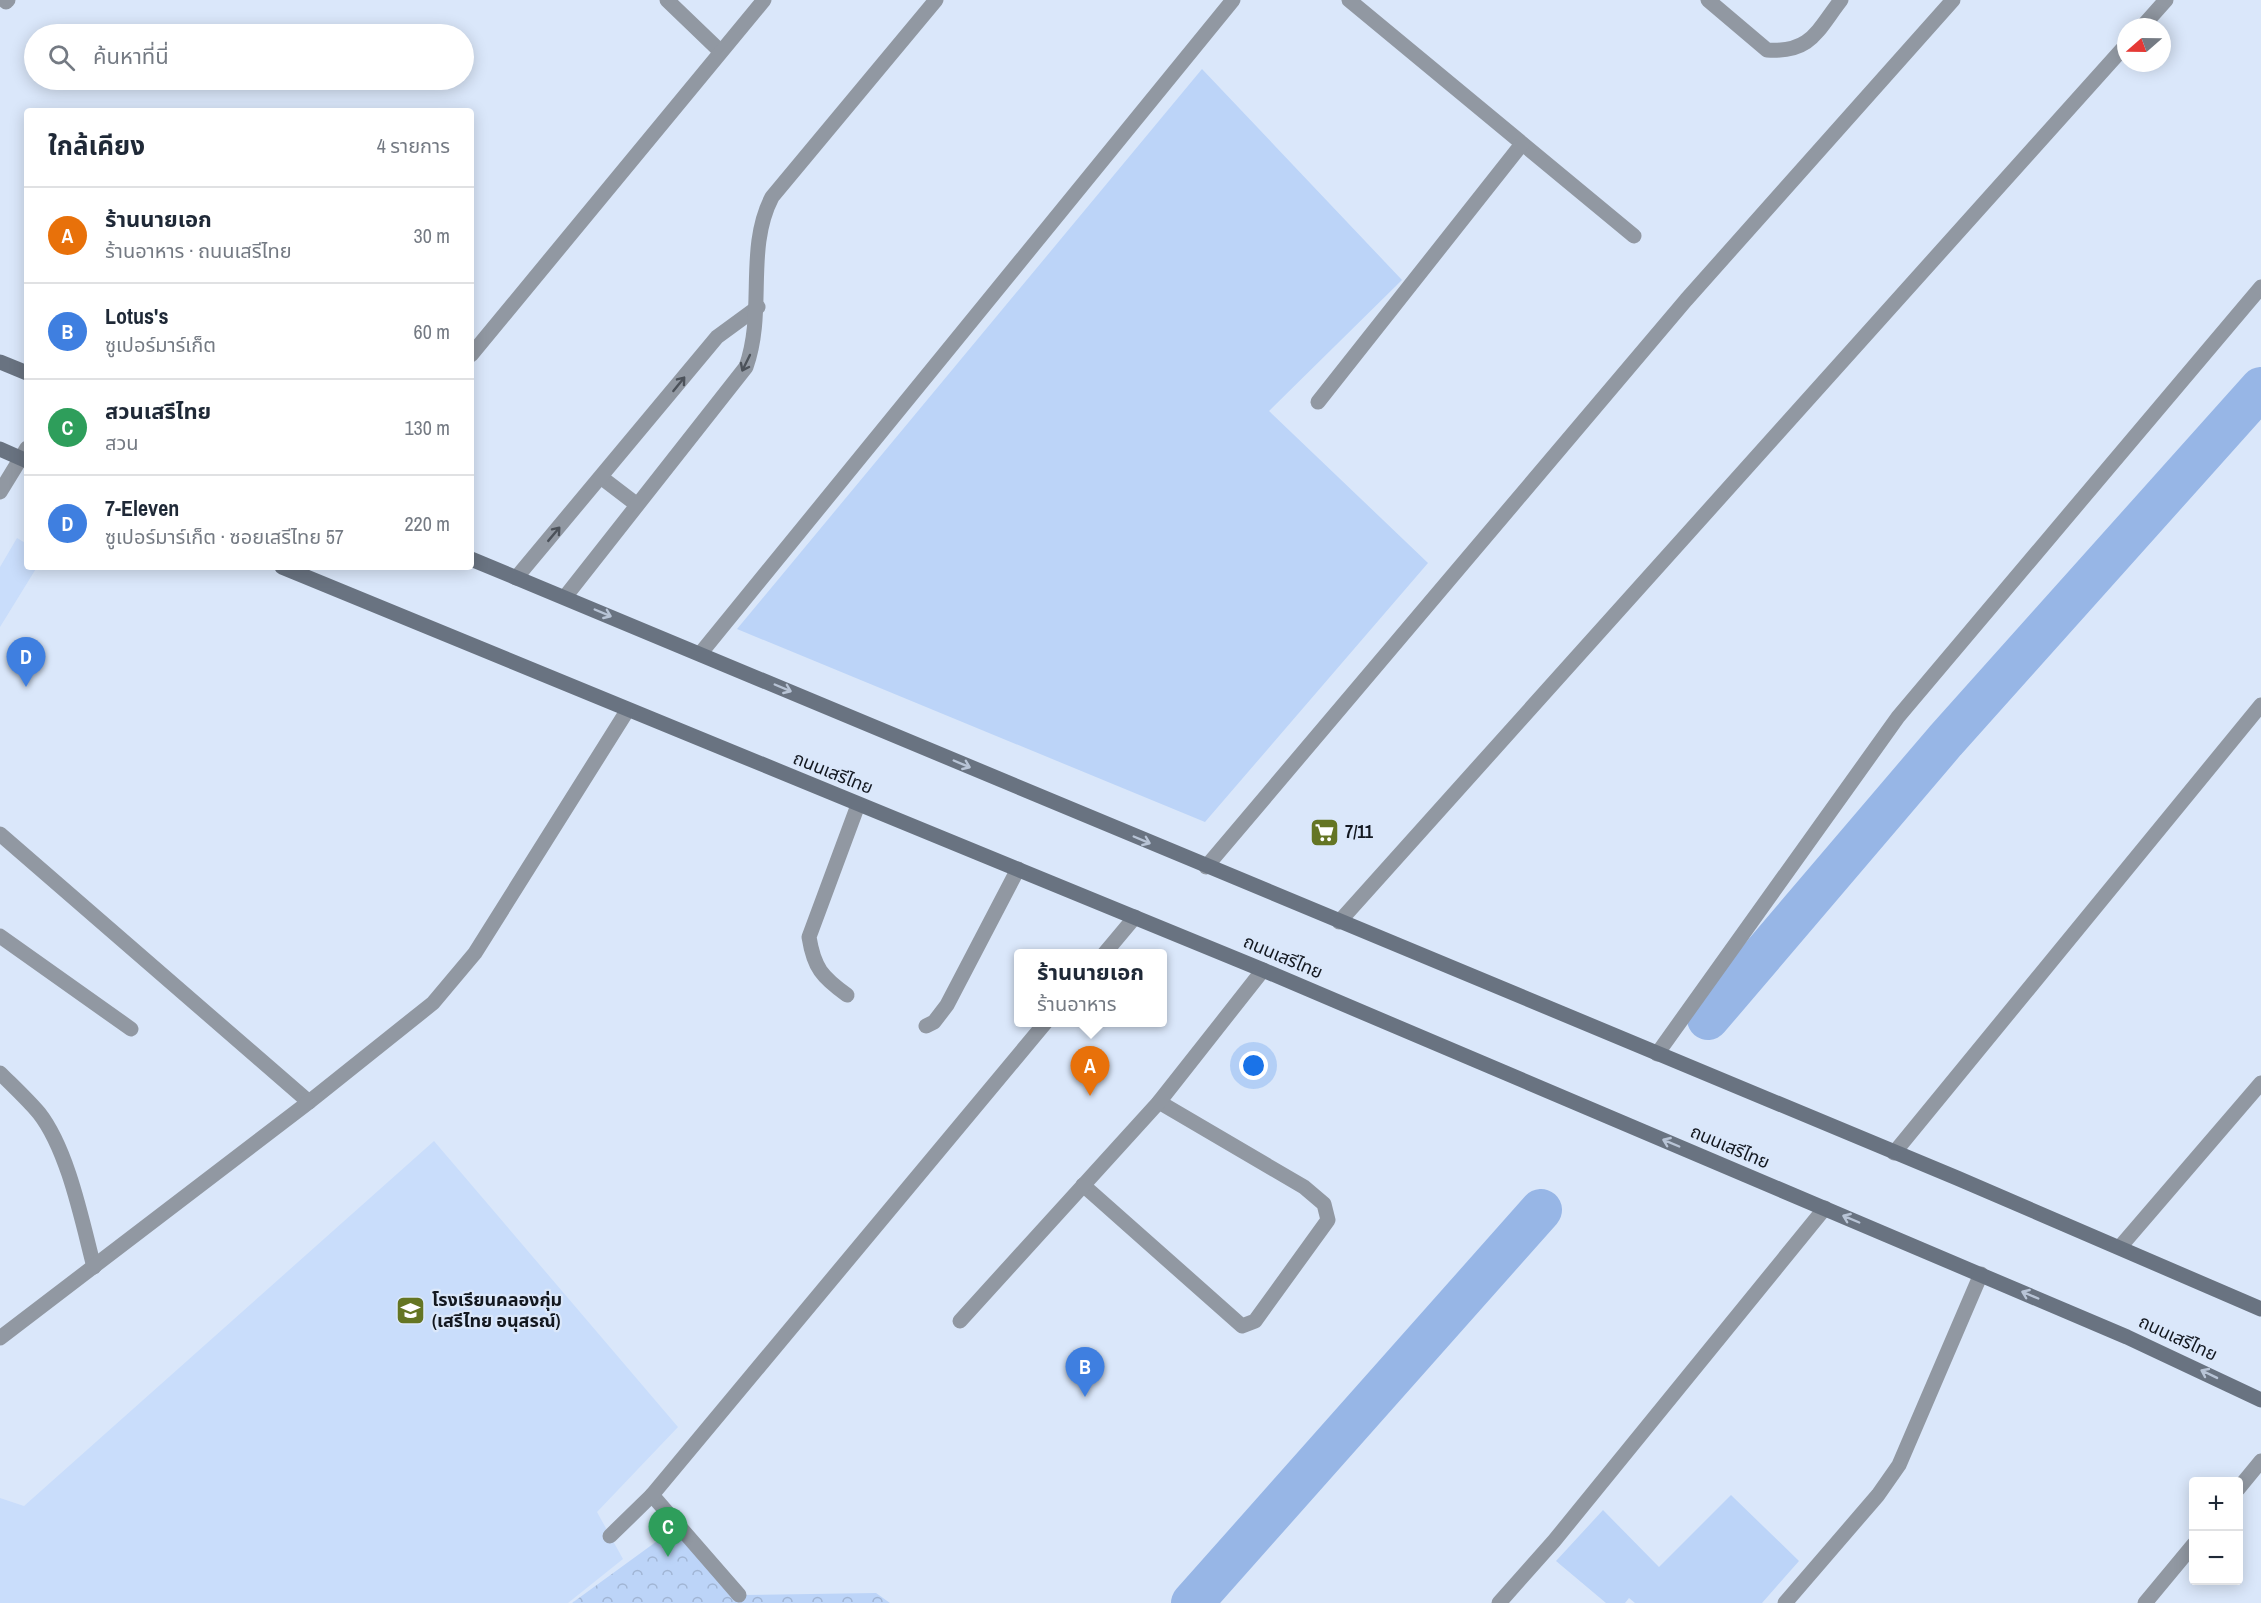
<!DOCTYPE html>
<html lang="th">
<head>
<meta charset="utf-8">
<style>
  body { margin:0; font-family:"Archivo Narrow","Noto Sans Thai",sans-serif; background:#f6f6f7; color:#1f2937 }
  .controls { position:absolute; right:18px; bottom:18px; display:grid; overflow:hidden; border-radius:6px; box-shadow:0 3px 15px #0003 }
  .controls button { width:54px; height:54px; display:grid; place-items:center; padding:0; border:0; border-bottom:2px solid #e0e1e3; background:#fff; color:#1f2937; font:30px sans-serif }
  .compass { position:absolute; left:2117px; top:18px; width:54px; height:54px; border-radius:50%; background:#fff; box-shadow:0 3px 15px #0003; rotate:250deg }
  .you { position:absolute; left:1254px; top:1066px; width:21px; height:21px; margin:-15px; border:4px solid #fff; border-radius:50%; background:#1a73e8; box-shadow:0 0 0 9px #1a73e833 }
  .badge { display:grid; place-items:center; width:39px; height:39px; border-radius:50%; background:#647523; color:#fff; font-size:20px; font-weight:700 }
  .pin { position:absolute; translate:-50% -50px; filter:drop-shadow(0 2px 3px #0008) }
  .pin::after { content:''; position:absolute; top:32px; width:21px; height:18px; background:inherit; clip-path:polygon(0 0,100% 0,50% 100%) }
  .popup { position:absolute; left:1014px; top:949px; width:153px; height:78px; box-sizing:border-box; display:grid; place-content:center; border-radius:6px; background:#fff; filter:drop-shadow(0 2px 4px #0005); font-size:20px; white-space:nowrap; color:#747a83 }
  .popup b { font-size:22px; color:#1f2937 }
  .popup::after { content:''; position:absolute; left:50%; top:100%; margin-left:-12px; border:12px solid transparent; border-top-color:#fff }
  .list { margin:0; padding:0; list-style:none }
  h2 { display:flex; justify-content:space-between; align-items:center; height:78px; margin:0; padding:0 24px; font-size:26px }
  h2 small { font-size:20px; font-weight:400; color:#747a83 }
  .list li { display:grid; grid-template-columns:39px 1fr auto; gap:18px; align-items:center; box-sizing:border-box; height:96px; padding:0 24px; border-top:2px solid #e0e1e3 }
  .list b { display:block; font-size:22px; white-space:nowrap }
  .list p { margin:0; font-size:20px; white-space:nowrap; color:#747a83 }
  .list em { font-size:20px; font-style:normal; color:#747a83 }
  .icon { flex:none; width:33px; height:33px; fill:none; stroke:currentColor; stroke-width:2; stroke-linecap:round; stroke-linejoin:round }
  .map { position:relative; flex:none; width:2261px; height:1603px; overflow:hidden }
  .search { position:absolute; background:#fff; box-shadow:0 3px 15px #0003; left:24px; top:24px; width:450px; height:66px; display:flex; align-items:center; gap:15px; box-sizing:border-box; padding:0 21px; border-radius:33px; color:#747a83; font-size:22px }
  .panel { position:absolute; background:#fff; box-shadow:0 3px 15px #0003; left:24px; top:108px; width:450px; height:462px; border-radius:6px }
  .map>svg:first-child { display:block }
  .built { fill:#c9ddfb }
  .green { fill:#bcd4f8 }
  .park { fill:url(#park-crowns) }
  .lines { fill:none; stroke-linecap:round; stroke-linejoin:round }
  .canal { stroke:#97b6e6; stroke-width:42 }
  .lane { stroke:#9198a2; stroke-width:15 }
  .street { stroke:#9198a2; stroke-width:15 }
  .secondary { stroke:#697381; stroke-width:15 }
  .oneway { stroke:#4c525a }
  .oneway2 { stroke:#b8c4d6 }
  .labels { text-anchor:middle; stroke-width:4.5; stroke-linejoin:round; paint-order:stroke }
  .street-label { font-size:18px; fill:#131820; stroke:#dae7fa }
  .poi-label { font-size:18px; font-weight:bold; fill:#131820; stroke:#dae7fa; text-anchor:start }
</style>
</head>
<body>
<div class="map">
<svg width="2261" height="1603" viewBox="0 0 2261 1603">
  <defs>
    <pattern id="park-crowns" width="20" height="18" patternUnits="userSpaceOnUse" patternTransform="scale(1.5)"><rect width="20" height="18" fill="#bcd4f8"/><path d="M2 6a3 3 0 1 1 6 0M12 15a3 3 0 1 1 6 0" fill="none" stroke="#a1b5d4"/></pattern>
  </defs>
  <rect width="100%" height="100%" fill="#dae7fa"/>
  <g class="built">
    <polygon points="17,538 27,544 27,567 37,567 0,627 0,567"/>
    <polygon points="434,1141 678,1427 597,1512 623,1559 568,1603 0,1603 0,1498 24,1506"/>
  </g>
  <g class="green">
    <polygon points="1202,69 1402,280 1269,411 1428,563 1205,822 737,629"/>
    <polygon points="1731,1495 1799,1561 1762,1603 1635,1603 1629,1598 1625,1603 1606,1603 1556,1561 1603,1510 1659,1567"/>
  </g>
  <polygon class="park" points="675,1528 739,1595 876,1593 890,1603 572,1603"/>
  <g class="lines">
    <g class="canal">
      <polyline points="1708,1019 1945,741 2261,388"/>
      <polyline points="1192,1603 1541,1210"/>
    </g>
    <g class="lane">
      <polyline points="0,936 131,1029"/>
      <path d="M847,995C822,977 814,968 809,937L858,805"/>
      <polyline points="926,1026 934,1022 947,1005 1018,869"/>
      <path d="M0,1073C13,1086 27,1099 39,1113C68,1150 82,1221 94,1267"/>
      <polyline points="1083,1185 1242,1326 1255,1321 1328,1220 1324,1204 1304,1187 1159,1102"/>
      <polyline points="960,1321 1159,1102 1263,970"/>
    </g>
    <g class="street">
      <polyline points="667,0 720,51"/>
      <polyline points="1349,0 1634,236"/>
      <path d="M1708,0L1767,50C1811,53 1817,31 1841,0"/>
      <polyline points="6,2 8,0"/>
      <polyline points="2142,27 2166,0"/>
      <polyline points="471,355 764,0"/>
      <polyline points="1318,402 1522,144"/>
      <polyline points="602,478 636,504"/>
      <polyline points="0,492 27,448"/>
      <polyline points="516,578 717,337 758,307"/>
      <path d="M565,597L746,367C766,311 745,249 772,197L936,0"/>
      <polyline points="700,654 1233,0"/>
      <polyline points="0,834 309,1102"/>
      <polyline points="1206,867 1686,300 1953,0"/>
      <polyline points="1339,922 2126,45"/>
      <polyline points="1104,954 1135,917"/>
      <polyline points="1657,1054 1898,717 2261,287"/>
      <polyline points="1894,1153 2261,705"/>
      <polyline points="2120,1247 2261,1083"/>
      <polyline points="0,1338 309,1102 433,1003 475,953 627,711"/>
      <polyline points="2238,1489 2261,1461"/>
      <polyline points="652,1495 739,1595"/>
      <polyline points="610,1536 652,1495 1046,1022"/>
      <polyline points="1499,1603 1554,1541 1825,1208"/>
      <polyline points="1785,1603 1878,1495 1899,1465 1981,1274"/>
      <polyline points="2145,1603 2194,1544"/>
    </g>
    <g class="secondary">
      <polyline points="0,362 27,373"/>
      <polyline points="0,449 27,461"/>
      <polyline points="471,559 1957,1178 2261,1309"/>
      <polyline points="282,567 1263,970 2127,1337 2261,1400"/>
    </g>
  </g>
  <defs><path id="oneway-shaft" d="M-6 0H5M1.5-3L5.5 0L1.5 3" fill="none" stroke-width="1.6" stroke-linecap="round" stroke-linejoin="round" transform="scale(1.5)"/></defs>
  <g class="oneway">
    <use href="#oneway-shaft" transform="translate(746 363) rotate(116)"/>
    <use href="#oneway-shaft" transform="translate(679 384) rotate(-51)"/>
    <use href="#oneway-shaft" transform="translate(554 534) rotate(-50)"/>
  </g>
  <g class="oneway2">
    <use href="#oneway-shaft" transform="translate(603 613) rotate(23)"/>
    <use href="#oneway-shaft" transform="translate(783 688) rotate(23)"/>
    <use href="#oneway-shaft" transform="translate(962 764) rotate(23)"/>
    <use href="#oneway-shaft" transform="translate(1142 840) rotate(23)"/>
    <use href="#oneway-shaft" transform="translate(1671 1143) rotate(-157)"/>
    <use href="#oneway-shaft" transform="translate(1851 1219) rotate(-157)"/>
    <use href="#oneway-shaft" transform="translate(2030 1295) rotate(-157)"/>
    <use href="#oneway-shaft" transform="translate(2209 1374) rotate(-154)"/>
  </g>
  <defs>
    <symbol id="supermarket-square" viewBox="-11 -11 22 22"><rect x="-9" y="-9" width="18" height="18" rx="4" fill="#647523" stroke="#dae7fa"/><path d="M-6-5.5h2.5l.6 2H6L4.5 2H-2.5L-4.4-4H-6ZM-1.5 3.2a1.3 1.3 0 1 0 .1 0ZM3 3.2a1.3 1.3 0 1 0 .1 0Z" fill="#fff"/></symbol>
    <symbol id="school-square" viewBox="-11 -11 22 22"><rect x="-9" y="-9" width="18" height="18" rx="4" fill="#647523" stroke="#dae7fa"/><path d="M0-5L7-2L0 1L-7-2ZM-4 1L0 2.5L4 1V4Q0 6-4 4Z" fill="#fff"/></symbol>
  </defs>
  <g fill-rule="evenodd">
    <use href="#supermarket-square" x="1308" y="816" width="33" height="33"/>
    <use href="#school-square" x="394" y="1294" width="33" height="33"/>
  </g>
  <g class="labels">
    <g class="street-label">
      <text transform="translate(833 773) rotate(22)" y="6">ถนนเสรีไทย</text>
      <text transform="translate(1283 957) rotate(23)" y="6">ถนนเสรีไทย</text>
      <text transform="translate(1730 1147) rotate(23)" y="6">ถนนเสรีไทย</text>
      <text transform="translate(2178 1338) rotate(25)" y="6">ถนนเสรีไทย</text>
    </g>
    <g class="poi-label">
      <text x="1345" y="838">7/11</text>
      <text x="432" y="1306">โรงเรียนคลองกุ่ม<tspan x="432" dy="21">(เสรีไทย อนุสรณ์)</tspan></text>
    </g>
  </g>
</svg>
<div class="controls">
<button>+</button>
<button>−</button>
</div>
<svg class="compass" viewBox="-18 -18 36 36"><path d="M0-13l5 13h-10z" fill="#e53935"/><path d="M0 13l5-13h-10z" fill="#747a83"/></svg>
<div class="you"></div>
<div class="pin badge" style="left:1090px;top:1096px;background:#e8710a">A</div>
<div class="popup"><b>ร้านนายเอก</b>ร้านอาหาร</div>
<div class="pin badge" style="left:1085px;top:1397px;background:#3f7fe0">B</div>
<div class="pin badge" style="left:668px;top:1557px;background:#2e9e5b">C</div>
<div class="pin badge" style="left:26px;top:687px;background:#3f7fe0">D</div>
<div class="search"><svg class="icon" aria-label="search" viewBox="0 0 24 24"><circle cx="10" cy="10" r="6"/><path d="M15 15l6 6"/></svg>ค้นหาที่นี่</div>
<section class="panel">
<h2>ใกล้เคียง<small>4 รายการ</small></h2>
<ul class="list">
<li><span class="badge" style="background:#e8710a">A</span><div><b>ร้านนายเอก</b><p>ร้านอาหาร · ถนนเสรีไทย</p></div><em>30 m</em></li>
<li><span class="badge" style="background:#3f7fe0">B</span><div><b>Lotus's</b><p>ซูเปอร์มาร์เก็ต</p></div><em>60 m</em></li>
<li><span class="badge" style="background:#2e9e5b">C</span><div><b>สวนเสรีไทย</b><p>สวน</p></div><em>130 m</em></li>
<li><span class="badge" style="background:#3f7fe0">D</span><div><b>7-Eleven</b><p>ซูเปอร์มาร์เก็ต · ซอยเสรีไทย 57</p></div><em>220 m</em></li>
</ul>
</section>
</div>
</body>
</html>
